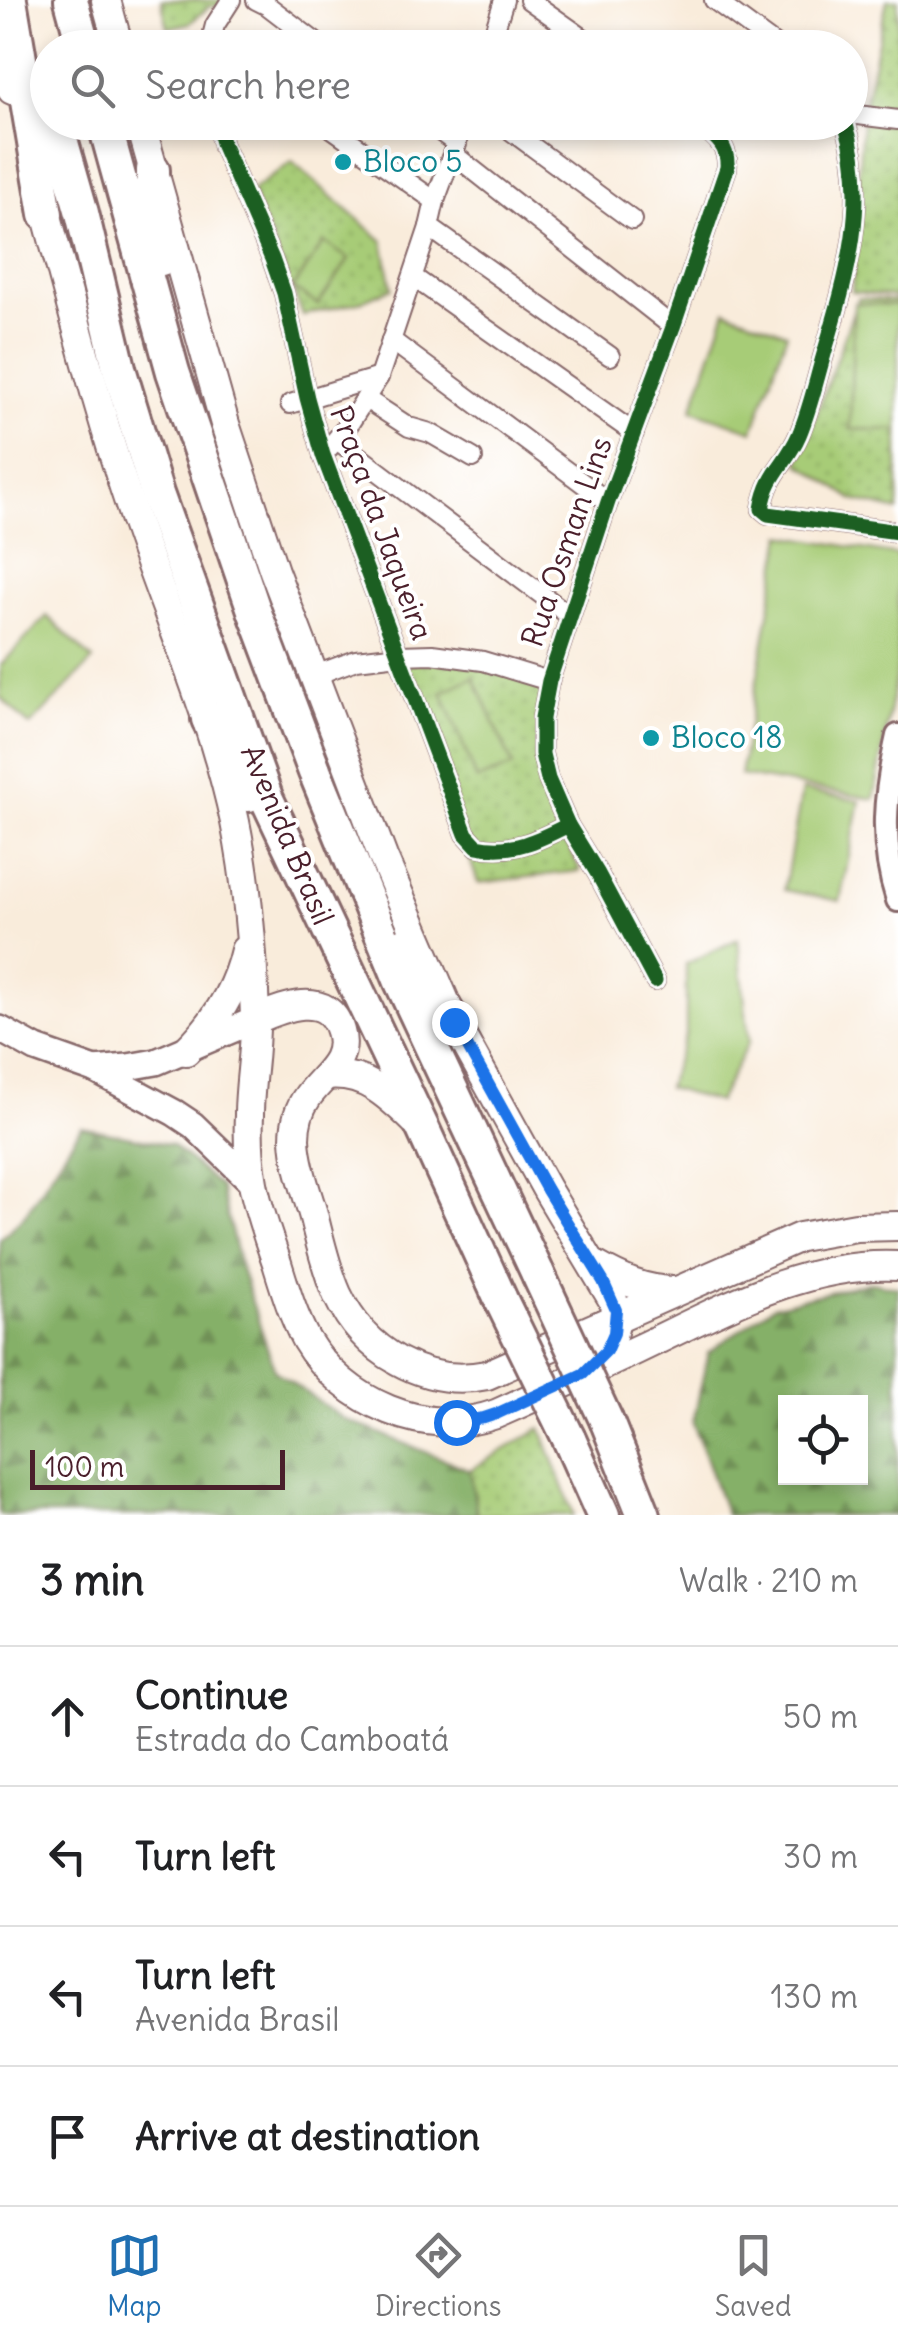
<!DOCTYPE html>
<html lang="en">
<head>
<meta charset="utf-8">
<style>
  body { margin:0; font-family:Delius,sans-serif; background:#f2f2f2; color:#202124 }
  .controls { position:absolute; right:30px; bottom:30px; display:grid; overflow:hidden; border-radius:0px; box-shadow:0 5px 15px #0003 }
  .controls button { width:90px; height:90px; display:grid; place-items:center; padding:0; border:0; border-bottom:2px solid #e0e0e0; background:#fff; color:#202124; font:50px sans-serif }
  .scale { position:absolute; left:30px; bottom:25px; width:255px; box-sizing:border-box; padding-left:10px; border:5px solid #4a1f2b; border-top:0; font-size:28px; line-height:35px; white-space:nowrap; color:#4a1f2b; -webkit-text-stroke:8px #fff; paint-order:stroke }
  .stop { position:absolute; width:30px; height:30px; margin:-22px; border:8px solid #1a73e8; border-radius:50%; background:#fff }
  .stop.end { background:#1a73e8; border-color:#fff; box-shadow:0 2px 10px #0008 }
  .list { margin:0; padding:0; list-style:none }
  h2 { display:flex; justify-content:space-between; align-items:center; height:130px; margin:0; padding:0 40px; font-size:42px }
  h2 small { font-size:32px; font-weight:400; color:#757577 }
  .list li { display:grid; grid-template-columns:65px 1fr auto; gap:30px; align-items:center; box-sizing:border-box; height:140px; padding:0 40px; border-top:2px solid #e0e0e0 }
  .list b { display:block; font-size:38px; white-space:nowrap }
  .list p { margin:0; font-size:32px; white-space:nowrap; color:#757577 }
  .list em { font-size:32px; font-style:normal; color:#757577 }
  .icon { flex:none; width:55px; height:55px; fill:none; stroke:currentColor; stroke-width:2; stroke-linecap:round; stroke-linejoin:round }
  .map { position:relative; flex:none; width:898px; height:1515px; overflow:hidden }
  .search { position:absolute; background:#fff; box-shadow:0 5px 15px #0003; left:30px; right:30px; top:30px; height:110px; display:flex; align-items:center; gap:25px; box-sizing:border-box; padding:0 35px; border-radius:55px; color:#757577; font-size:38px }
  .sheet { height:690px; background:#fff }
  nav { display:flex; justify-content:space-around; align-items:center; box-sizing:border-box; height:140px; border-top:2px solid #e0e0e0; background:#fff; font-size:28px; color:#757577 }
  nav a { display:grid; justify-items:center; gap:5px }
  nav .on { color:#1f6fb2 }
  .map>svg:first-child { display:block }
  .grass { fill:url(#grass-dots); stroke:#787651; stroke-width:2.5 }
  .forest { fill:url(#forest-firs); stroke:#68684a; stroke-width:2.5; fill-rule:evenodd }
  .garden { fill:#a7cc77; stroke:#787651; stroke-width:2.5 }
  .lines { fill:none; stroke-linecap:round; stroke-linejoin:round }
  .minor-casing { stroke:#876769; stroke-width:22 }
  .tertiary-casing { stroke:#876769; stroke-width:28 }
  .secondary-casing { stroke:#876769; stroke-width:30 }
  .primary-casing { stroke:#876769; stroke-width:32 }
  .motorway-casing { stroke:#876769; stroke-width:38 }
  .minor { stroke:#fff; stroke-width:18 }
  .tertiary { stroke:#fff; stroke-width:22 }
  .secondary { stroke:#fff; stroke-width:25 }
  .primary { stroke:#fff; stroke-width:28 }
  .motorway { stroke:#fff; stroke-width:32 }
  .motorway-bridge-casing { stroke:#876769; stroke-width:38; stroke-linecap:butt }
  .motorway-bridge { stroke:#fff; stroke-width:32 }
  .cycleway-casing { stroke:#fff; stroke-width:21 }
  .cycleway { stroke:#1b5e20; stroke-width:15 }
  .route { stroke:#1a73e8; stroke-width:12 }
  .culture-dot { fill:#0f9aa8; stroke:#fff; stroke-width:4 }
  .labels { text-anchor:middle; stroke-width:8; stroke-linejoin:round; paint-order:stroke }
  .culture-label { font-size:30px; fill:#0d838f; stroke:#fff; text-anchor:start }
  .street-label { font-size:30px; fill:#4a1f2b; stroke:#fff }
</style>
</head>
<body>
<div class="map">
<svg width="898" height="1515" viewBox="0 0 898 1515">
  <defs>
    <pattern id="grass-dots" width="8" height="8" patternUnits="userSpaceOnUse" patternTransform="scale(2.5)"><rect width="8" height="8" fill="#a7cc77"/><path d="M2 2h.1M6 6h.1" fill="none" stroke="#91af67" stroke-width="1.8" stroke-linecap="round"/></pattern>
    <pattern id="forest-firs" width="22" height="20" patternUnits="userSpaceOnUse" patternTransform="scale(2.5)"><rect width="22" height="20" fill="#85b068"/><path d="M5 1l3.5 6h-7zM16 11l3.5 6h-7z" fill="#6f8f56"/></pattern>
  </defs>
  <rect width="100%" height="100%" fill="#fff"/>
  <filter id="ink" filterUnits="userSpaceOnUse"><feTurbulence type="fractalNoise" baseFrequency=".01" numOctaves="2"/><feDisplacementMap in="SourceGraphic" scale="20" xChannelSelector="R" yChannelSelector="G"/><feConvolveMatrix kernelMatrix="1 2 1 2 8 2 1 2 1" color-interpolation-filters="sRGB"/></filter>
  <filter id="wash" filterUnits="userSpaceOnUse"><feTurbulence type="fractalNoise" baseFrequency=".0048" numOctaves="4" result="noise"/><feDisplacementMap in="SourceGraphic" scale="40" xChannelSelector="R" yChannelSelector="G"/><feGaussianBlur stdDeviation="2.25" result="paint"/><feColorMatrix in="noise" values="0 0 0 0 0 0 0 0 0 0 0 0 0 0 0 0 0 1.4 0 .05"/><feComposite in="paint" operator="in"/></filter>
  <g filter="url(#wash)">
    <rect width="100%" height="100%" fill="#f9ecdb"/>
    <g class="grass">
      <polygon points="161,0 229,0 225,7 210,6 190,23 168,28"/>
      <polygon points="887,0 898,0 898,297 852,292 862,115"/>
      <polygon points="292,162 383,241 392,288 359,302 303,315 251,191"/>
      <polygon points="858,298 898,301 898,511 854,500 799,463"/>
      <polygon points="401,655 433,656 545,682 536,757 556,816 580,871 478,883"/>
      <polygon points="541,1428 574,1515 477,1515 470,1470"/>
    </g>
    <g class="forest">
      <polygon points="81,1127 172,1145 220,1187 240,1266 275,1371 344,1419 470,1470 477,1515 0,1515 0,1239 24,1216"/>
      <path d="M870,1282L898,1287V1515H726L693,1423L708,1353L773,1306ZM786,1402H860V1478H786Z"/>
    </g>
    <g class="garden">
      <polygon points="324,242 349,259 318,305 293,288"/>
      <polygon points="854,303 898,305 898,430 850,429"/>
      <polygon points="726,310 787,333 753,431 692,410"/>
      <polygon points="783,535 898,555 898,664 874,799 740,775"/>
      <polygon points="47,616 93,660 30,726 0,697 0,666"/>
      <polygon points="474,677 513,766 477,780 442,692"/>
      <polygon points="802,790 860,801 840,901 784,890"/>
      <polygon points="738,939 749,1041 718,1102 667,1088 686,1033 686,964"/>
    </g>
  </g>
  <g filter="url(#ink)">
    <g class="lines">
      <defs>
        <g id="minor">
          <polyline points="256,0 268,6 323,48"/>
          <polyline points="529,0 597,48"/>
          <polyline points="714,0 779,48"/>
          <polyline points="209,48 215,25 231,0"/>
          <polyline points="489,48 504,0"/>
          <polyline points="850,114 898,120"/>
          <path d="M216,122L223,146L272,259L284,293L307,398L323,455L466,834L477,846C511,854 539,840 568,825"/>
          <polyline points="323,122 435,201"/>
          <polyline points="427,122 457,144"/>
          <polyline points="499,122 632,220"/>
          <path d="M845,122C871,199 846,280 824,354C816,381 810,409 799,435C786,465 768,472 762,509L768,514L898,532"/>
          <polyline points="453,154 673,327"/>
          <polyline points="429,227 610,356"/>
          <polyline points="413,277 634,433"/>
          <polyline points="391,340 608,502"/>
          <polyline points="366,399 409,427 430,433 473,458"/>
          <polyline points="290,404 379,377"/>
          <polyline points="337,440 570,616"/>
          <polyline points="323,455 349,424 379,377 429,227 435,201 464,122"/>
          <polyline points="313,676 356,660 399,655 432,654 483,661 549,681"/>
          <path d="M655,981L598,874L568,825L548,779L542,754V718L549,681L608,502L673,327L727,168C729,145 714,136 697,122"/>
        </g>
        <path id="tertiary" d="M898,736C885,794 879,841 898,900"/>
        <g id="secondary">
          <polyline points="0,1029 36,1049 95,1070 175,1113 193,1125 253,1183"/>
          <polyline points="95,1070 128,1067 156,1062 255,1020"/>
        </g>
        <g id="primary">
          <polyline points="106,0 119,48"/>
          <polyline points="0,45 12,90"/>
          <path d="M140,122L225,424L274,571L383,857L454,1022L547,1190L613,1300C621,1330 607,1350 587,1370"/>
          <path d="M41,194C72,308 101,424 140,535C173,630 214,723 235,822C248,885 253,953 255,1017C256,1050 249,1083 249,1115C248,1137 249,1161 253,1183C258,1210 268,1237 277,1263C285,1289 293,1316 306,1340C343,1402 426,1439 496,1414C543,1393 590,1372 636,1350C719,1311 804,1261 898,1266"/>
          <path d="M255,1020C281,1008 328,988 340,1031C349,1061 323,1075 308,1096C299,1108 295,1124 295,1139C296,1164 306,1190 313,1214C320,1241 326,1269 337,1294C364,1352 425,1388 487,1375L800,1237L856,1227L898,1226"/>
          <path d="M186,1051C216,1022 236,990 245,950"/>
          <path d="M327,1076C365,1072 389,1096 415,1121"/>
          <path d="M593,1264C621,1280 643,1290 674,1291"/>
        </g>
        <g id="motorway">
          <polyline points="10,0 46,214"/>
          <polyline points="71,0 84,48"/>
          <polyline points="56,122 82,213 120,372 157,494 266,797 423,1129 501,1300"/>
          <polyline points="104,122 173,372 255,613 315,772 401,982 538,1274"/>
          <polyline points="153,170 153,218 161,259"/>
          <polyline points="208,719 248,795"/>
          <polyline points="405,944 413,961 454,1022"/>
          <polyline points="607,1422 644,1515"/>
          <polyline points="569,1439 603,1515"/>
        </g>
      </defs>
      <use href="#minor" class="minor-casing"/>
      <use href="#tertiary" class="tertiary-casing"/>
      <use href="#secondary" class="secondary-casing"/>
      <use href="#primary" class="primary-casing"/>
      <use href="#motorway" class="motorway-casing"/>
      <use href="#minor" class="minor"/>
      <use href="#tertiary" class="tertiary"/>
      <use href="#secondary" class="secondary"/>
      <use href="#primary" class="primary"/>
      <use href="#motorway" class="motorway"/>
      <defs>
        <g id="motorway-bridge">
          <polyline points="538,1274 607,1422"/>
          <polyline points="501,1300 569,1439"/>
        </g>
      </defs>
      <use href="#motorway-bridge" class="motorway-bridge-casing"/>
      <use href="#motorway-bridge" class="motorway-bridge"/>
      <defs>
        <g id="cycleway">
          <path d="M216,122L223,146L272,259L284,293L307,398L323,455L466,834L477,846C511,854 539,840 568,825"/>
          <path d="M845,122C871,199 846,280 824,354C816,381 810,409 799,435C786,465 768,472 762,509L768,514L898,532"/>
          <path d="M655,981L598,874L568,825L548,779L542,754V718L549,681L608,502L673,327L727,168C729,145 714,136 697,122"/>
        </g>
      </defs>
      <use href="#cycleway" class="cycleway-casing"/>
      <use href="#cycleway" class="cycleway"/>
    </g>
  </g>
  <g class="lines" filter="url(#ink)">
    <polyline class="route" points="454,1022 547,1190 603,1281 616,1310 614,1333 606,1351 583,1374 496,1414 484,1418 456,1422"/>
  </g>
  <g class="culture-dot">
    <circle cx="343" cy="162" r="10"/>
    <circle cx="651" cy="738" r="10"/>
  </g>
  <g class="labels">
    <g class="culture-label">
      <text x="363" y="172">Bloco 5</text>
      <text x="671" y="748">Bloco 18</text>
    </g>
    <g class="street-label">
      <text transform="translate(381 523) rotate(70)" y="10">Praça da Jaqueira</text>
      <text transform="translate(567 542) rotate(-71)" y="10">Rua Osman Lins</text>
      <text transform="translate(287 835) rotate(67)" y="10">Avenida Brasil</text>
    </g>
  </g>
</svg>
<div class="controls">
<button><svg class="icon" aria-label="locate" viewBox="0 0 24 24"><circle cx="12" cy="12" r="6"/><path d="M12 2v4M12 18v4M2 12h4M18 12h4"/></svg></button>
</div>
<div class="scale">100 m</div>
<div class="stop" style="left:456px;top:1422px"></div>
<div class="stop end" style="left:454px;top:1022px"></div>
<div class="search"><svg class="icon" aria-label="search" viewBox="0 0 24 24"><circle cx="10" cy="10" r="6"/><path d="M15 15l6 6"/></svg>Search here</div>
</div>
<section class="sheet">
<h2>3 min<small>Walk · 210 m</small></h2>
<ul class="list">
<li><svg class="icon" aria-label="ahead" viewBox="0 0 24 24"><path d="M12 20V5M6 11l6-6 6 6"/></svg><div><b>Continue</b><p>Estrada do Camboatá</p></div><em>50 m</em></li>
<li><svg class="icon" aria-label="left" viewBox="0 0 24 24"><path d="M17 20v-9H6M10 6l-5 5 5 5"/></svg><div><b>Turn left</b></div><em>30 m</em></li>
<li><svg class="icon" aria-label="left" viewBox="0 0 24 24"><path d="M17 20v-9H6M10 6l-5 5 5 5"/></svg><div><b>Turn left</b><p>Avenida Brasil</p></div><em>130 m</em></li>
<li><svg class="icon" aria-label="arrive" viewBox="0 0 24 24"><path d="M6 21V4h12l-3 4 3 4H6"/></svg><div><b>Arrive at destination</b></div></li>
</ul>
</section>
<nav>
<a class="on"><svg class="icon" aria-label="map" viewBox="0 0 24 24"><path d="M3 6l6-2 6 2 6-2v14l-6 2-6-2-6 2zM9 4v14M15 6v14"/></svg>Map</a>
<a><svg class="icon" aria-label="directions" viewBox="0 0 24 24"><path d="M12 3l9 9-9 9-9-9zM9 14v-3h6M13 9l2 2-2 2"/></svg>Directions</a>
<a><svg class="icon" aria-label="saved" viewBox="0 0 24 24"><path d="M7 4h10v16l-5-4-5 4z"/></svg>Saved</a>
</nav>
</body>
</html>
